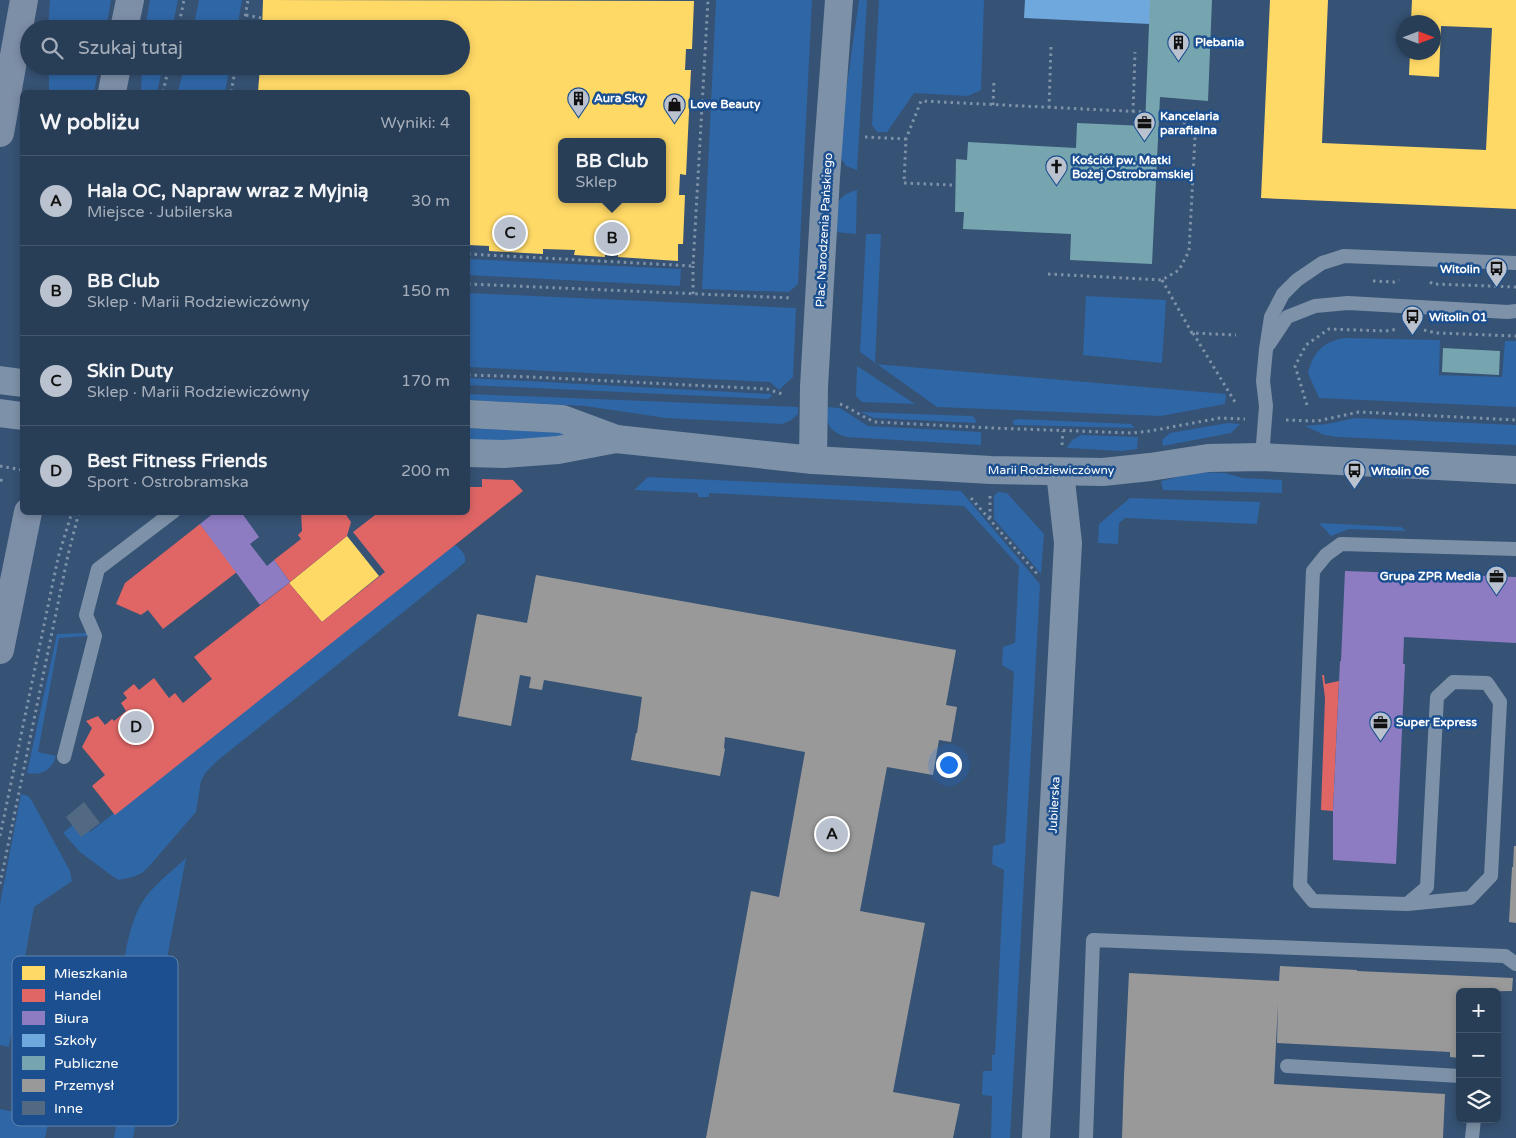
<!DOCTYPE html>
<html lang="pl">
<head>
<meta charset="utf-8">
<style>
  body { margin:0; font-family:"Varela Round",sans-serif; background:#30455d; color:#f1f3f6 }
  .controls { position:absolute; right:15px; bottom:15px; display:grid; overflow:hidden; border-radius:8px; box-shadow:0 2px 8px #0003 }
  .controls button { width:45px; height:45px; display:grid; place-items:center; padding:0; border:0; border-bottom:1px solid #44576d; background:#283e57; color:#f1f3f6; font:25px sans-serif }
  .compass { position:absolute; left:1396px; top:15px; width:45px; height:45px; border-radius:50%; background:#283e57; box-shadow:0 2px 8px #0003; rotate:90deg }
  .you { position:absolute; left:948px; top:764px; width:18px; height:18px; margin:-12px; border:4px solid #fff; border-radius:50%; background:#1a73e8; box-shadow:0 0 0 8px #1a73e833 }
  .badge { display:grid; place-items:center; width:32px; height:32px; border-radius:50%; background:#b9c2ce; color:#111; font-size:16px; font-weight:700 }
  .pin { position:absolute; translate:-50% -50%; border:2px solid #fff; box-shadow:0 1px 5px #0006 }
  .popup { position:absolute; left:558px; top:138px; width:108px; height:65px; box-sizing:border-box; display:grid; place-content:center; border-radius:8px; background:#283e57; filter:drop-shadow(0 1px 4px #0005); font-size:16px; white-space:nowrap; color:#a5aeba }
  .popup b { font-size:19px; color:#f1f3f6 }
  .popup::after { content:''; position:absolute; left:50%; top:100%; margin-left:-10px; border:10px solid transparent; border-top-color:#283e57 }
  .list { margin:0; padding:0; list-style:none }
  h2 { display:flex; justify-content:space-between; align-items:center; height:65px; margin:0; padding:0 20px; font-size:21px }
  h2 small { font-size:16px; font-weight:400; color:#a5aeba }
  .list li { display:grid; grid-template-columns:32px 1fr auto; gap:15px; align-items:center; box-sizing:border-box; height:90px; padding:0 20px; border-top:1px solid #44576d }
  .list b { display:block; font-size:19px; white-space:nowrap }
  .list p { margin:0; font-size:16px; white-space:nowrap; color:#a5aeba }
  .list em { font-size:16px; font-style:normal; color:#a5aeba }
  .icon { flex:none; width:28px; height:28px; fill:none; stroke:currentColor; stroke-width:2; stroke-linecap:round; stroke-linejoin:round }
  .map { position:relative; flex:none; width:1516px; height:1138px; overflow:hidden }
  .search { position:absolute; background:#283e57; box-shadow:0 2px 8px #0003; left:20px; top:20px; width:450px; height:55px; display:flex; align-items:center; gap:12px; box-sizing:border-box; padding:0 18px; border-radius:28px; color:#a5aeba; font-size:19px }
  .panel { position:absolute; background:#283e57; box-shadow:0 2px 8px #0003; left:20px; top:90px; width:450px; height:425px; border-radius:8px }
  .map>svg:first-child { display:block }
  .green { fill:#2f66a5 }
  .homes { fill:#ffd966; fill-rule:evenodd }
  .shops { fill:#e06666 }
  .offices { fill:#8e7cc3 }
  .schools { fill:#6fa8dc }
  .public { fill:#76a5af }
  .industry { fill:#999 }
  .building { fill:#526984 }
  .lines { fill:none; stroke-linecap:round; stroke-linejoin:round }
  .path { stroke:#7d92a8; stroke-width:3; stroke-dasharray:2.5 4; stroke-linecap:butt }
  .service { stroke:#7d92a8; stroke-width:14 }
  .minor { stroke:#7d92a8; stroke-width:28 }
  .tertiary { stroke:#7d92a8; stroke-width:28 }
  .primary { stroke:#7d8ea7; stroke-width:28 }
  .labels { text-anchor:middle; stroke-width:5; stroke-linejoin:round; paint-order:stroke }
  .poi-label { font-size:12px; font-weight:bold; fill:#fff; stroke:#1b4f8f; text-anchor:start }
  .street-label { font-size:12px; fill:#fff; stroke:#1b4f8f }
  .key { fill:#1b4f8f; stroke:#5f84b1; stroke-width:1 }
  .key-label { font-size:14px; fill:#fff }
</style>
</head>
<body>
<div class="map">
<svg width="1516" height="1138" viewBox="0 0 1516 1138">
  <rect width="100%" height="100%" fill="#365274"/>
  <g class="green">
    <polygon points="50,0 111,0 106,29 48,29"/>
    <polygon points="150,0 178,0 172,29 145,29"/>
    <polygon points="199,0 242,0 237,29 193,29"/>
    <polygon points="716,0 812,0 798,284 789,292 702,289"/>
    <polygon points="859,0 867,0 857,170 846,166 841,158 846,92"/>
    <polygon points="879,0 984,0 981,90 968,96 914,93 887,132 877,132 872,125"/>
    <polygon points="49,66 99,66 94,92 49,92"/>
    <polygon points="142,66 163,66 157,92 141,92"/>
    <polygon points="184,66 230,66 225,92 178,92"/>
    <path d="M857,190L856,234L835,232C836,211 832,196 857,190Z"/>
    <polygon points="866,234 881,234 875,364 1226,394 1225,404 1161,416 937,407 860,352"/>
    <polygon points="468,259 681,269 680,286 468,275"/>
    <polygon points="468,293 796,308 793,377 779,390 770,382 468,367"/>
    <polygon points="1086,296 1166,300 1162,363 1083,355"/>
    <path d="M1344,338L1440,340L1439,375L1502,377L1505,341H1516V407L1319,398L1308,373C1313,352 1323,342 1344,338Z"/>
    <polygon points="857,366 915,404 862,402 856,396"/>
    <polygon points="468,378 770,394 772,396 768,399 468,385"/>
    <polygon points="468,394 798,407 798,414 790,421 782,424 666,418 585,406 468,400"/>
    <path d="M826,407L840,408L868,426L981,432V445L846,437C829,431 826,424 826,407Z"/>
    <polygon points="860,412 971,416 974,417 977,423 874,418"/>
    <polygon points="1355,418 1516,425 1516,445 1337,437 1324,435 1305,426 1327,424"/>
    <polygon points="1019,419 1131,424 1135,428 1014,425 1012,421"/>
    <polygon points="1228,423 1240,424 1231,433 1163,446 1162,440 1170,433"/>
    <path d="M468,428L563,433V437C531,437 500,445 468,444Z"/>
    <polygon points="1081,435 1138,437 1137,449 1122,451 1067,448 1072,440"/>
    <polygon points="1198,472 1225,473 1242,478 1282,480 1282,493 1163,490 1161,481"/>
    <polygon points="648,477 961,491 1040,584 1010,1138 991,1138 992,1096 982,1095 983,1071 992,1071 992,1055 995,1055 1004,870 992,864 993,846 1005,843 1014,672 1002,665 1003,647 1015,643 1019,566 964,506 709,493 709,497 698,497 698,493 634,490"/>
    <polygon points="998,492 1007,493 1044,534 1041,574 994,519 994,496"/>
    <polygon points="1130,498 1260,502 1257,524 1125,518 1119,523 1118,544 1098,543 1099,524"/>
    <polygon points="1319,523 1401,527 1406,531 1349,529 1331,536"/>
    <path d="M452,546H457C462,551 466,554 465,562L457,569L217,761L206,772L201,781L196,812L151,864L142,873L133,877L119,880L112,876L80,852L63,833L80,819L90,832Z"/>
    <path d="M87,633V636L59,638L38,752L56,756C52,770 42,776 27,773L57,634Z"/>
    <polygon points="21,794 28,796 32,801 70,871 72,881 34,907 9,1047 0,1045 0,904"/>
    <path d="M186,858L133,1138H114L141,1002L119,998C123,968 127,923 145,898C156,883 172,871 186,858Z"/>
    <polygon points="0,1109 49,1119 45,1138 0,1138"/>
  </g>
  <g class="homes">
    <path d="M263,0L694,1L692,49H686L685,70H691L686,175L680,174L679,195H685L683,244H678V261L618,257V253L605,252V257L574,255L575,250L543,249V254L489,251V246L468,245V92H258L260,66H461V29H262ZM562,142H662V199H562Z"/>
    <polygon points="1270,0 1328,0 1322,143 1486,150 1492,28 1441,26 1439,77 1409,75 1410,52 1434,52 1434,22 1411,22 1412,0 1516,0 1516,209 1261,198"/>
    <polygon points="347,536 379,576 322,622 289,583"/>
  </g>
  <g class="shops">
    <polygon points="482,479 513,480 523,491 115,815 92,786 105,775 82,747 92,728 86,721 98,716 105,725 112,719 114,721 126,711 121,703 127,698 123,693 134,684 139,690 154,678 169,698 175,693 183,703 212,679 194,657 289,583 322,622 385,572 353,532 379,512 468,512 468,487 482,487"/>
    <polygon points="301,512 344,512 351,522 347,536 290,582 274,560 301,539 298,535 302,531"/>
    <polygon points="200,524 237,572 163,629 148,610 141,615 116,604 125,583"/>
    <polygon points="1322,675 1324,675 1325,684 1339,681 1333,811 1321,810 1325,698"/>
  </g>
  <g class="offices">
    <polygon points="215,512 241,512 259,537 250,544 267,566 274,560 290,582 260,605 200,524"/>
    <polygon points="1345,571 1516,577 1516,643 1404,637 1403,664 1405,664 1396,864 1333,860 1333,811 1340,661 1341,661"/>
  </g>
  <polygon class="schools" points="1025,0 1150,0 1150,24 1024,18"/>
  <g class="public">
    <polygon points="1150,0 1212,0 1208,101 1160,97 1152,264 1070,260 1071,234 963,229 964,212 955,212 956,159 967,160 968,142 1076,148 1077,123 1145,126"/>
    <polygon points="1443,348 1500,351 1499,375 1442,372"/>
  </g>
  <g class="industry">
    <polygon points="536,575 956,650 946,705 957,707 951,742 939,740 933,775 887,767 860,911 925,923 893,1092 960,1104 953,1138 706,1138 751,891 779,897 805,752 725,737 724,748 725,749 720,776 631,760 636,733 637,733 642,697 544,680 542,690 529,688 531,677 520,675 511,726 458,716 477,614 527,623"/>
    <polygon points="1514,846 1516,846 1516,923 1509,922 1512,867 1513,867"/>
    <polygon points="1280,966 1357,970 1357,971 1513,978 1512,991 1460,992 1460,1058 1450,1057 1450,1052 1277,1043 1278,1003 1274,1084 1445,1094 1443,1138 1122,1138 1124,1076 1129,973 1279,981"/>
  </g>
  <polygon class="building" points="84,802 100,823 81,837 66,817"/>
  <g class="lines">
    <g class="path">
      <polyline points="246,15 262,18"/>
      <polyline points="178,29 184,0"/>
      <polyline points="243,29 248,0"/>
      <polyline points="163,92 169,66"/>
      <polyline points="231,92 236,66"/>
      <polyline points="993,105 994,80"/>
      <polyline points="1049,108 1051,47"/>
      <polyline points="1133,112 1135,52"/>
      <polyline points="865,137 906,139"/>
      <polyline points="952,185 904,183 906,139 921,101 1145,112"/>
      <polyline points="468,254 693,266 708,0"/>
      <polyline points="1048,274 1162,280 1179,270 1189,251 1195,137 1180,117 1159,113"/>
      <polyline points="1162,280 1192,333 1236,335"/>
      <polyline points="1373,281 1394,282 1399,280"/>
      <polyline points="1430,282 1433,284 1516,287"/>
      <polyline points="468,284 792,298"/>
      <polyline points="693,294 693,266"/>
      <polyline points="1424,330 1436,333 1516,336"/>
      <polyline points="1193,333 1235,402"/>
      <polyline points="468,375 532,377 767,389 785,395"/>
      <path d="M840,404C853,409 863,418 876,422L993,428L1132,433L1150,431L1220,418L1245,419"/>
      <polyline points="1307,405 1295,366 1306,345 1329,329 1386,331 1398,329"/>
      <polyline points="1286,420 1317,421 1359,412 1516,420"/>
      <polyline points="1062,445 1063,431"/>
      <polyline points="0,466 22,470"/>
      <polyline points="0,480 5,481"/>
      <polyline points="990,496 990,520"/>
      <polyline points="971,498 1039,576"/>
      <polyline points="0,836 58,558 72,512"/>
      <polyline points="0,884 68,555 79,512"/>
    </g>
    <g class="service">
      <polyline points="1269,344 1287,317 1315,306 1348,303 1508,312 1516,311"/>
      <polyline points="1262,457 1266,406 1263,381 1266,349 1271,317 1283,294 1297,280 1322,263 1344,256 1516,263"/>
      <polyline points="64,757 95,636 86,615 98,569 173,512"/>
      <polyline points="1407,904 1470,898 1491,876 1500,702 1487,683 1453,682 1437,697 1427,887 1407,904 1313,901 1300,885 1313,571 1326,555 1341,544 1516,549"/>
      <polyline points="1287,1066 1460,1076"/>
      <polyline points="1086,1138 1093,940 1505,956 1516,964"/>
      <polyline points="1472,1138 1474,1119"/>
    </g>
    <polyline class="minor" points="813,460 814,387 826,177 839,0"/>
    <g class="tertiary">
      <polyline points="0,380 22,383"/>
      <polyline points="0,413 22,416"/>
      <polyline points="468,414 562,419 616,439 813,460 991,470 1103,472 1150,467 1208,458 1262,457 1516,470"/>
      <polyline points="468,453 504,454 558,450 616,439"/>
      <polyline points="1036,1138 1068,543 1060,472"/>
    </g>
    <g class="primary">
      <polyline points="124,29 130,0"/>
      <polyline points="112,92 117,66"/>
      <polyline points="0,133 24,0"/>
      <polyline points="0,650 28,512"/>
    </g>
  </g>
  <defs>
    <symbol id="building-pin" viewBox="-11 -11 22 30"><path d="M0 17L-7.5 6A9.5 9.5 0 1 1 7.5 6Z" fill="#b9c2ce" stroke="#1b4f8f"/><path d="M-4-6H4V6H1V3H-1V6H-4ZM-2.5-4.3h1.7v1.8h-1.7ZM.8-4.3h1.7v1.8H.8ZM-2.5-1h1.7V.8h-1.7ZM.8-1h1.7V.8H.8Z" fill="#111"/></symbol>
    <symbol id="shop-pin" viewBox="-11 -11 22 30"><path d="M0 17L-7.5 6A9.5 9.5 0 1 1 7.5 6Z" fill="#b9c2ce" stroke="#1b4f8f"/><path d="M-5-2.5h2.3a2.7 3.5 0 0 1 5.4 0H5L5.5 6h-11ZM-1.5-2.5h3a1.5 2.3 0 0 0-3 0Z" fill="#111"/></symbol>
    <symbol id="office-pin" viewBox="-11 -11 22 30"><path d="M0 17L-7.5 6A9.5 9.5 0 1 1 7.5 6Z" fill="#b9c2ce" stroke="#1b4f8f"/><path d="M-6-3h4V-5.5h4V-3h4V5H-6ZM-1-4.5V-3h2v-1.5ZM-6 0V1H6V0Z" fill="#111"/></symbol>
    <symbol id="church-pin" viewBox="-11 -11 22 30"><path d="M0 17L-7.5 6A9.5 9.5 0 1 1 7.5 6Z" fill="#b9c2ce" stroke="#1b4f8f"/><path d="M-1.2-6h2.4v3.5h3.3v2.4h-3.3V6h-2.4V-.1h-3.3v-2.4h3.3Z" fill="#111"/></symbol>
    <symbol id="bus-pin" viewBox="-11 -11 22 30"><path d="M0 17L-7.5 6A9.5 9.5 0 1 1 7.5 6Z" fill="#b9c2ce" stroke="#1b4f8f"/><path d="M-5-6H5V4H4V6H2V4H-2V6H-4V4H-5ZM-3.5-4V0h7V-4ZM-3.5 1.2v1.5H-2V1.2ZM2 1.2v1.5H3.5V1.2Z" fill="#111"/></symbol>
  </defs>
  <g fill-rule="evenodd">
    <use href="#building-pin" x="1166" y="30" width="25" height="34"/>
    <use href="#building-pin" x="566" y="86" width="25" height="34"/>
    <use href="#shop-pin" x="662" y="92" width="25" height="34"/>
    <use href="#office-pin" x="1132" y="110" width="25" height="34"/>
    <use href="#church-pin" x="1044" y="154" width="25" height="34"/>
    <use href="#bus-pin" x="1484" y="256" width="25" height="34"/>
    <use href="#bus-pin" x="1400" y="304" width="25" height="34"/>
    <use href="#bus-pin" x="1342" y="458" width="25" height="34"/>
    <use href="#office-pin" x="1484" y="564" width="25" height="34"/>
    <use href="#office-pin" x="1368" y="710" width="25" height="34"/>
  </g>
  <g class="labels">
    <g class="poi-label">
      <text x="1195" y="46">Plebania</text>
      <text x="594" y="102">Aura Sky</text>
      <text x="690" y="108">Love Beauty</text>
      <text x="1160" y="120">Kancelaria<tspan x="1160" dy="14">parafialna</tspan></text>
      <text x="1072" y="164">Kościół pw. Matki<tspan x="1072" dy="14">Bożej Ostrobramskiej</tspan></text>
      <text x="1480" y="273" text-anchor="end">Witolin</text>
      <text x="1429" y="321">Witolin 01</text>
      <text x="1371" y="475">Witolin 06</text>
      <text x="1481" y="580" text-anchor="end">Grupa ZPR Media</text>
      <text x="1396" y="726">Super Express</text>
    </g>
    <g class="street-label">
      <text transform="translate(824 230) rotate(-87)" y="4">Plac Narodzenia Pańskiego</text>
      <text x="1051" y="474">Marii Rodziewiczówny</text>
      <text transform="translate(1054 805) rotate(-87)" y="4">Jubilerska</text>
    </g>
  </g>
  <rect x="12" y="956" width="166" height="170" rx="8" class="key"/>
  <rect x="22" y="966" width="23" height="14" fill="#ffd966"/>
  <rect x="22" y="989" width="23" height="13" fill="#e06666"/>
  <rect x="22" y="1011" width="23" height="14" fill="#8e7cc3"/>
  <rect x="22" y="1034" width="23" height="13" fill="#6fa8dc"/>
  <rect x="22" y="1056" width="23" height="14" fill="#76a5af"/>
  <rect x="22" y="1079" width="23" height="13" fill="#999"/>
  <rect x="22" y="1101" width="23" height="14" fill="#526984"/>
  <g class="key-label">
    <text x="54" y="978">Mieszkania</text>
    <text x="54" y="1000">Handel</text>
    <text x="54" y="1023">Biura</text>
    <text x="54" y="1045">Szkoły</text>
    <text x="54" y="1068">Publiczne</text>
    <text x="54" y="1090">Przemysł</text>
    <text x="54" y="1113">Inne</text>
  </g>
</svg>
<div class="controls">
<button>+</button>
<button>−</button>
<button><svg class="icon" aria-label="layers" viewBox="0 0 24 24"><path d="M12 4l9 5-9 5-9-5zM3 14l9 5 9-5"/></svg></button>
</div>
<svg class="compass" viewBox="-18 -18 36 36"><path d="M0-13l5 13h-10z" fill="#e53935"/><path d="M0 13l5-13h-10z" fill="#a5aeba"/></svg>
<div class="you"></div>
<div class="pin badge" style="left:832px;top:834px">A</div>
<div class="pin badge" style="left:612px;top:238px">B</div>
<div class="popup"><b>BB Club</b>Sklep</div>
<div class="pin badge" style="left:510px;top:233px">C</div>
<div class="pin badge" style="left:136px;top:727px">D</div>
<div class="search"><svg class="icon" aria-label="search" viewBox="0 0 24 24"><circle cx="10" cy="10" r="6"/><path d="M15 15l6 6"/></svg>Szukaj tutaj</div>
<section class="panel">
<h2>W pobliżu<small>Wyniki: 4</small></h2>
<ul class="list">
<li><span class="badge">A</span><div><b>Hala OC, Napraw wraz z Myjnią</b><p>Miejsce · Jubilerska</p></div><em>30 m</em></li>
<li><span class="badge">B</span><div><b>BB Club</b><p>Sklep · Marii Rodziewiczówny</p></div><em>150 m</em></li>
<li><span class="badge">C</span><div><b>Skin Duty</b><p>Sklep · Marii Rodziewiczówny</p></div><em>170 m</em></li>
<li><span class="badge">D</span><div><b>Best Fitness Friends</b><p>Sport · Ostrobramska</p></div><em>200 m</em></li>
</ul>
</section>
</div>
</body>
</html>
